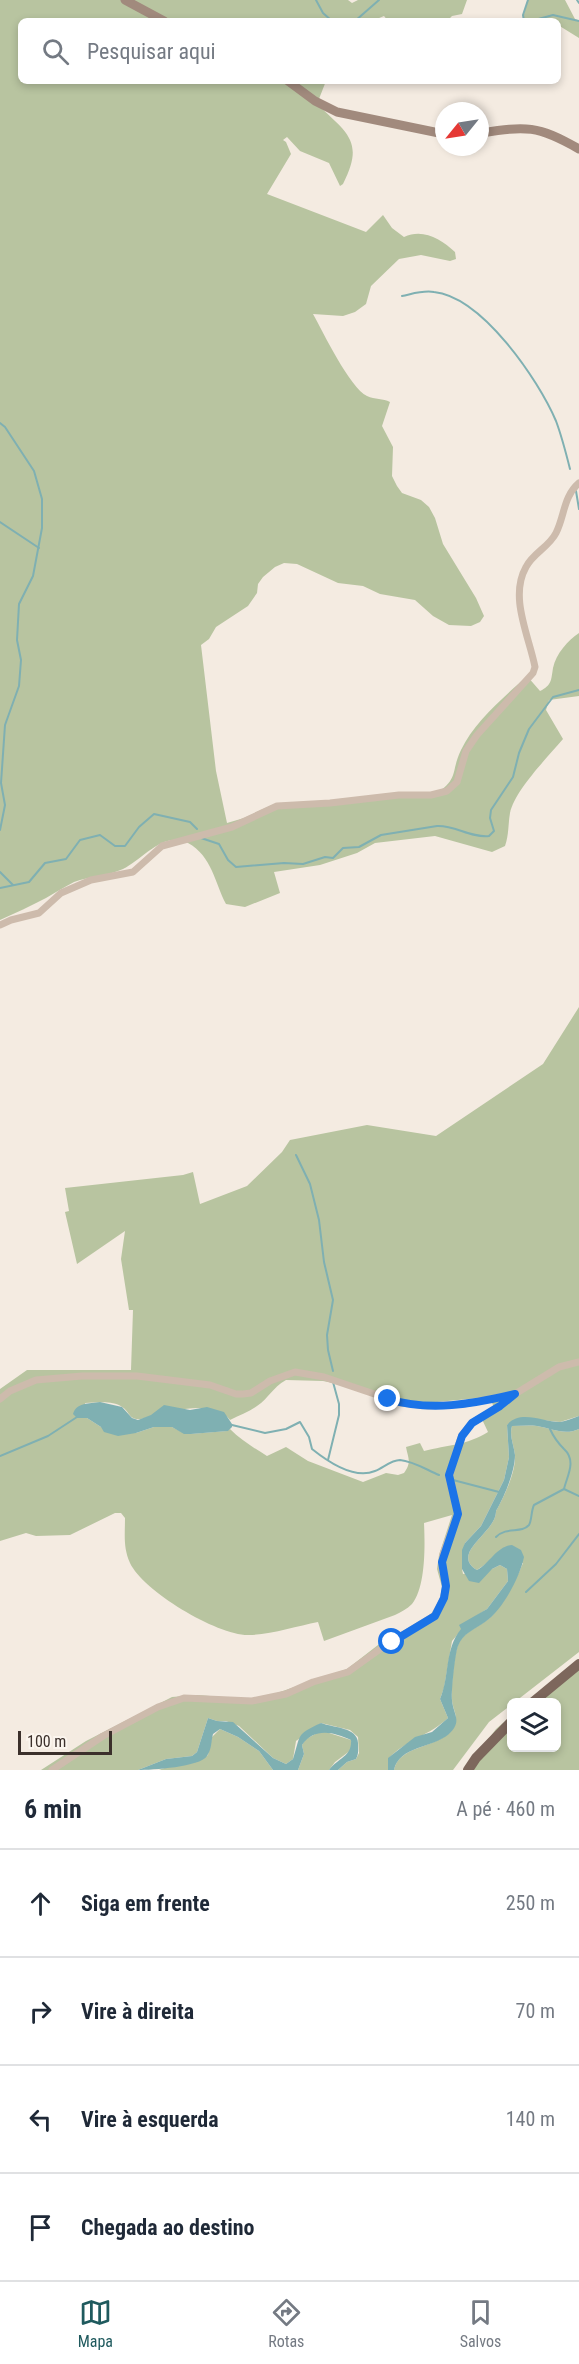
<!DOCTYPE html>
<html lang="pt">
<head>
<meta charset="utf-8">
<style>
  body { margin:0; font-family:"Roboto Condensed",sans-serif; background:#f6f6f7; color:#1f2937 }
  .controls { position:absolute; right:18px; bottom:18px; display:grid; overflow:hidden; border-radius:9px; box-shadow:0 3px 9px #0003 }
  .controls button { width:54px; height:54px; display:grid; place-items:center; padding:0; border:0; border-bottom:2px solid #e0e1e3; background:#fff; color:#1f2937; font:30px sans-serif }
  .compass { position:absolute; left:435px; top:102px; width:54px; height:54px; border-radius:50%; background:#fff; box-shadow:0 3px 9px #0003; rotate:240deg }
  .scale { position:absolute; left:18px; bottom:15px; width:94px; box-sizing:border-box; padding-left:6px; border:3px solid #3b302b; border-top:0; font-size:16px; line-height:21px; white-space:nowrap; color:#3b302b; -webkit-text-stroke:4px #fbf5ee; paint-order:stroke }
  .stop { position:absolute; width:18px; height:18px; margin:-14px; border:4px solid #1a73e8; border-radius:50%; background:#fff }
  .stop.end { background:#1a73e8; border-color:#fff; box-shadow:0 2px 6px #0008 }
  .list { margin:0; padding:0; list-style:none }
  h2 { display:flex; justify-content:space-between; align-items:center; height:78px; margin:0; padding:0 24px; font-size:26px }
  h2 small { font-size:20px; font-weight:400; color:#747a83 }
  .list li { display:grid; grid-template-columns:39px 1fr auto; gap:18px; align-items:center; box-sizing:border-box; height:108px; padding:0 24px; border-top:2px solid #e0e1e3 }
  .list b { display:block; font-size:22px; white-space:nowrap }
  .list em { font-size:20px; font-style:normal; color:#747a83 }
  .icon { flex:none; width:33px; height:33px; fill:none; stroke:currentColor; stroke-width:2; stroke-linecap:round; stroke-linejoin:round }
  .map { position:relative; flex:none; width:579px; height:1770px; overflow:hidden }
  .search { position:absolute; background:#fff; box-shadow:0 3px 9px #0003; left:18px; right:18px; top:18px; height:66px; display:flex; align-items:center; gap:15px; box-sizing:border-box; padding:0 21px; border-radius:9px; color:#747a83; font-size:22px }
  .sheet { height:510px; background:#fff }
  nav { display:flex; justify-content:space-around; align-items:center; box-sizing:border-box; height:84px; border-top:2px solid #e0e1e3; background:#fff; font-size:16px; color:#747a83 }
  nav a { display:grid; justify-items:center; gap:3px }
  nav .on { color:#1f5a5e }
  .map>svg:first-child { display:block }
  .green { fill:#b8c4a0; fill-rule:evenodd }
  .water { fill:#7fb0b2 }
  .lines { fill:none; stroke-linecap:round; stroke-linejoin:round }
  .stream { stroke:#7fb0b2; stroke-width:2 }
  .street { stroke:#cdbbac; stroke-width:7 }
  .secondary { stroke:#a18a7d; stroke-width:9 }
  .primary { stroke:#7d675c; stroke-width:10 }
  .route { stroke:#1a73e8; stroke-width:8 }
</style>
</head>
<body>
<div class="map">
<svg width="579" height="1770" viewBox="0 0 579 1770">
  <rect width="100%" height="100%" fill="#f4ebe1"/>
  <g class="green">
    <path d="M0,0H348L352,3L358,0H467L462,14L452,16L447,21H388L384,16L372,21H21V81H326L317,104C347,133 365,141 343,184L340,186L329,163L300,151L287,137L283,140L286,142L291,154L267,194L366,232L383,215L392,228L404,237C423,228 441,239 455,252L456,259L450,261L421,255L399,259L371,286L366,304L355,312L343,316L313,314C323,332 350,388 367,396C375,400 383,398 390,402L382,426L393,447L392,476L397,486L402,493L421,500L429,507L435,518L443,544L476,598L484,616L480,622L471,626L449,625L433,616L415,600L380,594L363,586L338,583L297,564L284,563L275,567L263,577L258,584L257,593L248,606L216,627L209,639L201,645L216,771L227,823L244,818L272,805L436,794C460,777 450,773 461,750C474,722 504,697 527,676L540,691C552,685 551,680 553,668C556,654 568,640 579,633V696L549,700L546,710L563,739C547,758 515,790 510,813C508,825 509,834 505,846L492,852L435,836L375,843L357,853L320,865L274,872L280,893L245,907L226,904C215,883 212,856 188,843C164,830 142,860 123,869C108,876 90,876 74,882C64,887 55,893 46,898C31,906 15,913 0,920Z"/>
    <polygon points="528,0 565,0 575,19 579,21 579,38 558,25 558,21 522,21"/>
    <path d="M579,1007V1416L560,1422L522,1418L507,1425L509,1457L504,1480L481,1526L465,1543L462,1569L463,1574L492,1569L500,1565L507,1569L508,1581L487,1609L470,1620L452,1641L444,1688L440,1699L448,1718C429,1736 407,1739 388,1759V1770H338L347,1762L356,1759L359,1753L358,1737L350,1730L321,1723L296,1741L293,1759L286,1764L273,1758L239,1726L226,1721H217L208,1718L197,1752L192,1756L166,1759L138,1770H41L86,1741L172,1697L197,1695L248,1699L277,1693L347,1669L378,1645L426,1618L435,1610L440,1598L442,1587L437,1569L439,1555L452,1515L424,1523C425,1544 426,1587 412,1604C407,1609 401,1612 395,1615L324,1641L318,1622C297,1626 270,1635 249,1635C218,1636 143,1591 130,1563C123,1547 125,1535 125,1518L121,1513H115L70,1535L36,1536L26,1533L0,1541V1389L27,1370H131L133,1310H129L121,1259L125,1231L77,1264L65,1212L69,1211L65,1188L183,1175L193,1172L200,1204L247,1186L282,1152L290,1140L367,1125L436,1136L543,1064ZM286,1380L323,1381L343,1385L396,1400L427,1403L489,1397L494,1407L480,1415L488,1432C468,1445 447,1445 424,1451L420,1443L406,1447C408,1458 412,1462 404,1473L398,1475L386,1473L363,1482L308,1461L286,1447L267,1456C254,1448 241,1440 230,1429L227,1431L190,1434L184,1433L172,1427H154L136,1433L101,1427L87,1418L85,1403C97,1403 112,1400 122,1407C128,1410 129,1418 136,1419C143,1420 149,1416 155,1415C176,1410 215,1400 230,1420C239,1415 249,1412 257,1406C269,1398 272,1388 286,1380Z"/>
    <path d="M512,1426C520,1426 529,1425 537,1426C551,1428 564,1436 579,1429V1652L489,1722L453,1770H394C399,1745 438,1748 452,1730C461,1718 452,1710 452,1699C451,1689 454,1657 457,1648C462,1629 485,1627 496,1611C507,1596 516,1580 523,1563L490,1561L477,1570C449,1553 497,1532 496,1511C504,1497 516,1472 515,1455C514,1445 509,1436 512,1426Z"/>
    <polygon points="579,1665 579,1770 466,1770 496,1729 511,1716 512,1748 556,1748 556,1702 530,1702"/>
    <path d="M220,1729L238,1737L259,1751L273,1770H159C177,1763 193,1767 208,1755L212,1737Z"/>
    <polygon points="319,1732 326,1732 351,1740 351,1750 335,1762 329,1770 298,1770 304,1754 302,1745 306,1739"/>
  </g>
  <g class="water">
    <path d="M100,1402L122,1407L132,1418L138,1420L151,1415L164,1405L190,1410L207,1407L224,1412L232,1424V1427L228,1431L191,1434H184L172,1427H154L136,1433L118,1436L104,1432L101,1427L87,1418H77L73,1414C77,1402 89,1404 100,1402Z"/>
    <path d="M579,1416V1429C564,1436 551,1428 537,1426C529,1425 520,1426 512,1426C509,1436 514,1445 515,1455C515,1472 504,1497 496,1511C497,1532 449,1553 477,1570C490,1563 497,1546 512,1545L521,1550L524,1557C520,1577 502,1611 485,1622C474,1630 463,1633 458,1646C455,1653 451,1693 452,1700C453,1714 463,1721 449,1734C433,1748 399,1746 394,1770H388V1758L415,1737L432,1732L448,1718L440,1699C450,1676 444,1650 461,1629L459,1625L487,1609L508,1581L507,1569L500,1565L492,1569L479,1583L469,1581L462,1569V1550L465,1543L481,1526L504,1480L509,1457L507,1425C520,1409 543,1422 560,1422C566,1421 573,1418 579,1416Z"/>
    <path d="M208,1718L217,1721L233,1722L273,1758L286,1764L293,1759C301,1735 295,1735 321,1723C334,1728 357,1727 358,1743C358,1750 359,1753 356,1759L347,1762L338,1770H329C339,1757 352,1757 351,1740C334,1732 314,1727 302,1745L304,1754L298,1770H273L259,1751L238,1737L220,1729L213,1734C211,1741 212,1749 207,1756C200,1767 152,1770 138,1770L166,1759L192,1756L197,1752Z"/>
  </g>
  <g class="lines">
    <g class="stream">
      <polyline points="316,0 323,13 332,21"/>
      <polyline points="577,0 579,3"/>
      <polyline points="355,21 379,0"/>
      <polyline points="524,21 523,15 528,0"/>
      <polyline points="531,21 553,15 579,21"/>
      <path d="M402,296C412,294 423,290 434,292C482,297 538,379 556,421C562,437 566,453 570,469"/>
      <polyline points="0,423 5,427 34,471 42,499 42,528 33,576 19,604 17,640 21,660 19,686 5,725 1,783 5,805 0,830"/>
      <polyline points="576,491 579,509"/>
      <polyline points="0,522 39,548"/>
      <path d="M201,838L219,844L228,860L236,867L284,863L303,864L325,857L333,858L343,848L359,847L381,835L437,826C455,825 470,838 489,836L494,831L490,818L491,810L513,777L519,753L529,729L553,697L579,690"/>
      <polyline points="0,872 13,885"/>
      <polyline points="0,888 29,882 45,863 66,859 80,840 100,835 115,846 125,846 139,827 154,814 190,822 197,829"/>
      <polyline points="296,1155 310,1184 319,1220 324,1262 333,1300 327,1335 328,1350 333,1371"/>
      <path d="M232,1425L265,1433L286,1429L300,1422L309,1437L312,1449C327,1461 354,1480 375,1471C383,1468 391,1460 400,1460C413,1461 427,1470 439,1475"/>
      <polyline points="0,1456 48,1436 77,1417"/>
      <polyline points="328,1460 339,1415 339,1404 333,1382"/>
      <polyline points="453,1480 499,1492"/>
      <polyline points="564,1489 579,1496"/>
      <path d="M496,1537C507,1526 521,1534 529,1525C532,1520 531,1511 534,1505L564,1489C567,1476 577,1461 564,1449C557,1442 554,1438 550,1429"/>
      <polyline points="526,1592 556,1564 579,1534"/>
    </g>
    <g class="street">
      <path d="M0,925L11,920L39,913L61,893L91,880L133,872L162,846L232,827L277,806L330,803L399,795H431L447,791L457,782L466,751L477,735L533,673L535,667C529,636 509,597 526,567C533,553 549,547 556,533C565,515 563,497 579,483"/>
      <polyline points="0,1399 10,1391 36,1380 82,1376 137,1376 210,1385 236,1394 243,1394 251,1393 270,1381 295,1372 324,1377 401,1403 428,1406 464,1404 515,1394 559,1367 579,1362"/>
      <polyline points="52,1770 103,1736 158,1707 184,1698 252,1701 286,1694 313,1682 348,1672 383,1647 434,1616 444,1598 446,1586 442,1568 443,1554 458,1513 449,1478 456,1452 462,1435 472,1423 500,1406 515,1394"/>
    </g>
    <g class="secondary">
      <polyline points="125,0 164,21"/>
      <polyline points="288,81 315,101 337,112 444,134"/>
      <path d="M480,133C527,126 537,125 579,149"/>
    </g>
    <g class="primary">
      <polyline points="533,1702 579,1664"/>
      <polyline points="468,1770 476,1758 512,1721"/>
    </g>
  </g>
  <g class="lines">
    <path class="route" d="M388,1399C430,1412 473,1404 515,1394L500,1406L472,1423L462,1436L449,1475L458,1514L442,1562L446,1586L444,1598L435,1616L392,1642"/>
  </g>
</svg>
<div class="controls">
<button><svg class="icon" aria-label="layers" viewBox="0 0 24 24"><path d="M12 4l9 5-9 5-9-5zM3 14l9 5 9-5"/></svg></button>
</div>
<svg class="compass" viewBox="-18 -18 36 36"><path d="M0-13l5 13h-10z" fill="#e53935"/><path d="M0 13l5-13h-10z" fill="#747a83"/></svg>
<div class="scale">100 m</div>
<div class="stop" style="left:392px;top:1642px"></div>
<div class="stop end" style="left:388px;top:1399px"></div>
<div class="search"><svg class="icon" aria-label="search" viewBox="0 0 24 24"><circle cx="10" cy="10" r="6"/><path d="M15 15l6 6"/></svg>Pesquisar aqui</div>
</div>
<section class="sheet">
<h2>6 min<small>A pé · 460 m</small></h2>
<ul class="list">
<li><svg class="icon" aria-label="ahead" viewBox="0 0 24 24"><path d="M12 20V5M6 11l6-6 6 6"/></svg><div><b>Siga em frente</b></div><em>250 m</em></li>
<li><svg class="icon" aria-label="right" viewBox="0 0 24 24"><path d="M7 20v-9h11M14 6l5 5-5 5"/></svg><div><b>Vire à direita</b></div><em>70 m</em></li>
<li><svg class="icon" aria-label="left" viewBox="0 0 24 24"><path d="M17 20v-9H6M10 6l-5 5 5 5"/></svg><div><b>Vire à esquerda</b></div><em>140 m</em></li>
<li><svg class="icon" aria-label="arrive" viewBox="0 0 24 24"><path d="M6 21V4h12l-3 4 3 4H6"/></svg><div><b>Chegada ao destino</b></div></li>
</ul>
</section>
<nav>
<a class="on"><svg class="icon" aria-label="map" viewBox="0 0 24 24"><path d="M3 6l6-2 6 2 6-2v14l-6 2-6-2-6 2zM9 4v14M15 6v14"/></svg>Mapa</a>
<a><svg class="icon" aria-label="directions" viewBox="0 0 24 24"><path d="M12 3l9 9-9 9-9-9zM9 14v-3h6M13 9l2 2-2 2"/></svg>Rotas</a>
<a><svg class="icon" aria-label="saved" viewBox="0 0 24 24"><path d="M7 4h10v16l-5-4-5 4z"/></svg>Salvos</a>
</nav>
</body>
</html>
